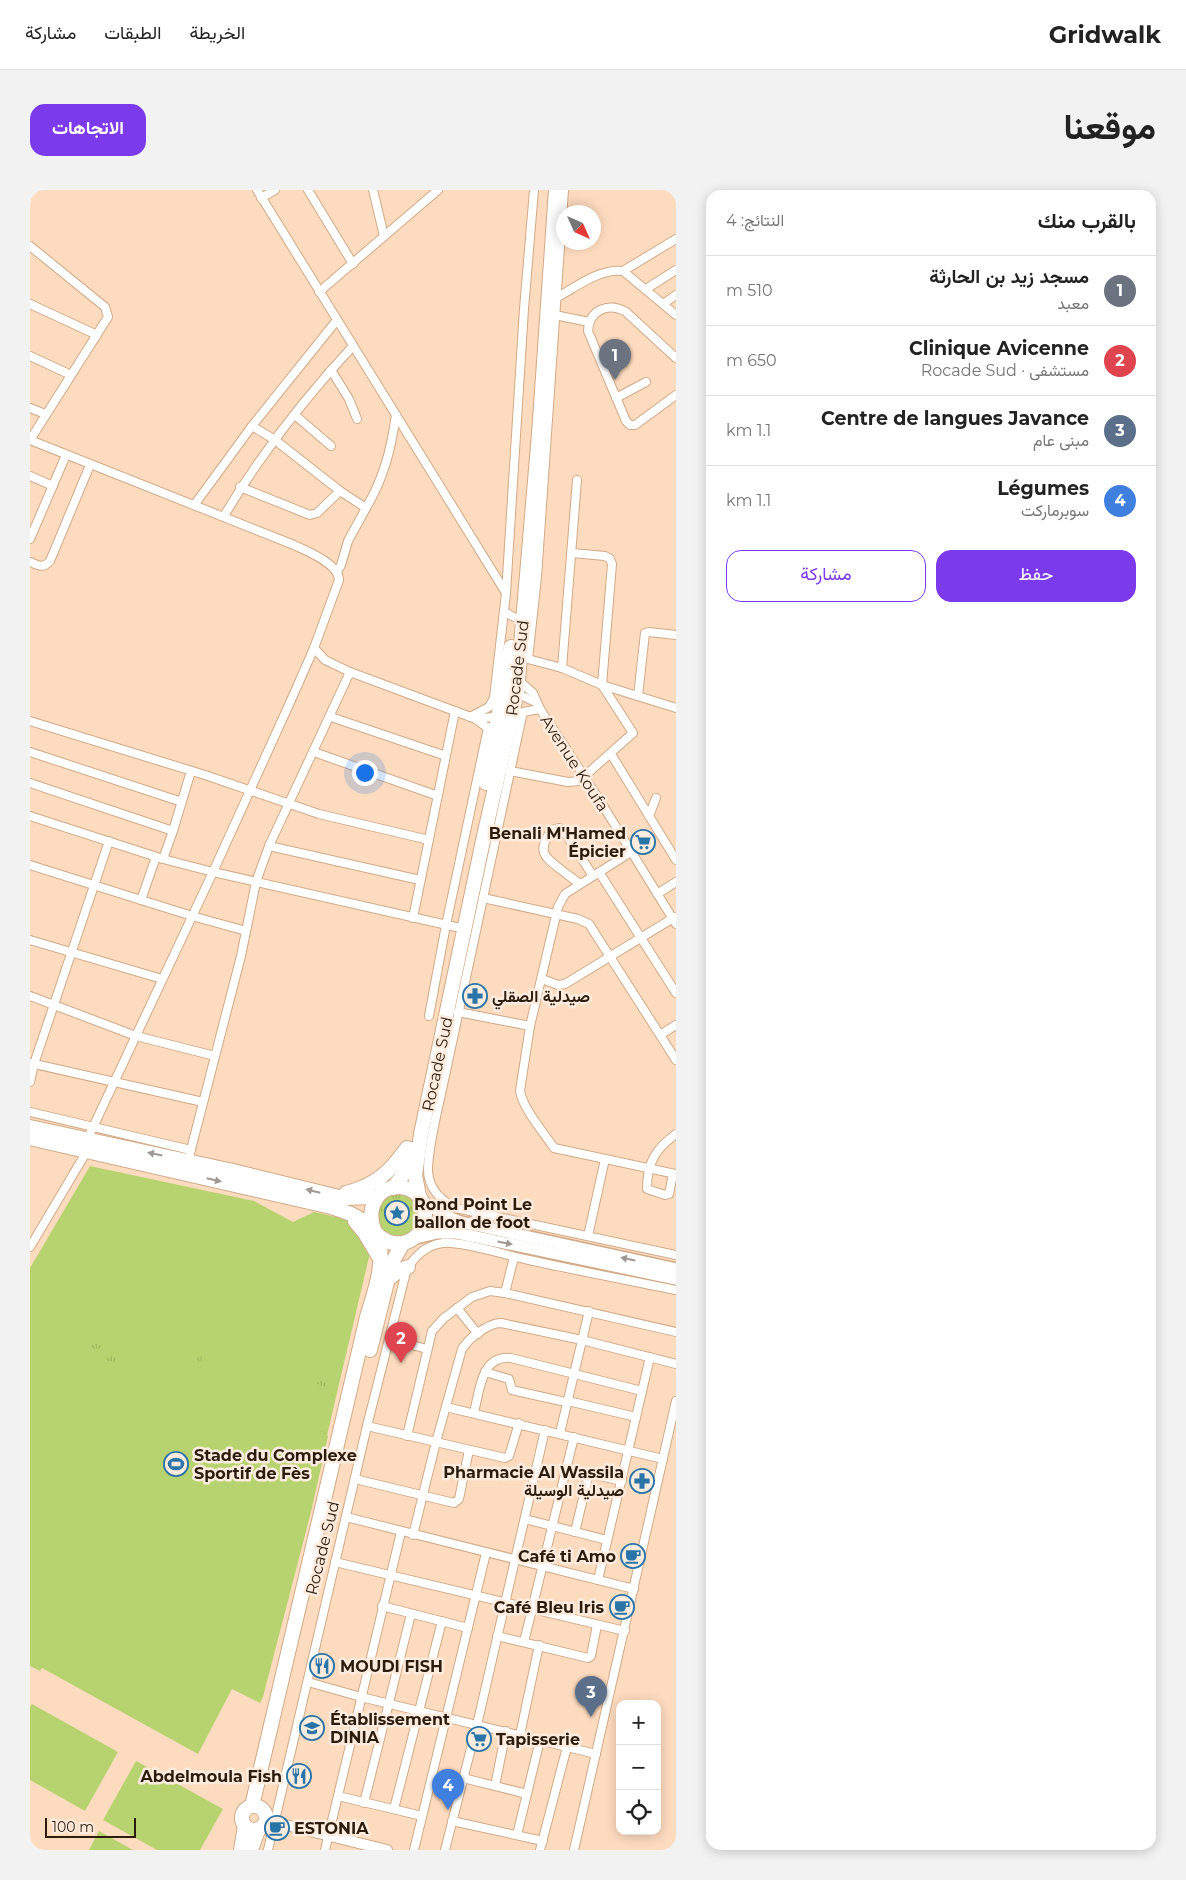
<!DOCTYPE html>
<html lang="ar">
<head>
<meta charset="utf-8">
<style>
  body { margin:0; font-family:Montserrat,Vazirmatn,sans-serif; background:#f2f2f2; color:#222; direction:rtl }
  .controls { position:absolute; right:15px; bottom:15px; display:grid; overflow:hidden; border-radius:10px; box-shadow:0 2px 12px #0003 }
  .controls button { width:45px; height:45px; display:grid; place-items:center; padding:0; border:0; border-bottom:1px solid #e0e0e0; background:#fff; color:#222; font:25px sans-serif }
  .compass { position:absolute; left:526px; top:15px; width:45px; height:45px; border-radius:50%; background:#fff; box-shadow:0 2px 12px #0003; rotate:135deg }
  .scale { position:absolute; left:15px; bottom:12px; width:91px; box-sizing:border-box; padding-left:5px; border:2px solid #2b1c0e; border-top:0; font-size:14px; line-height:18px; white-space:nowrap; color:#2b1c0e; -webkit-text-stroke:4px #fdecde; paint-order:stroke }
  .you { position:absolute; left:334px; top:582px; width:18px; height:18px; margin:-12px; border:4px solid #fff; border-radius:50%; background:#1a73e8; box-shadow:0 0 0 8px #1a73e833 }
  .badge { display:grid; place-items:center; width:32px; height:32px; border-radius:50%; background:#7c3aed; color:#fff; font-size:16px; font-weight:700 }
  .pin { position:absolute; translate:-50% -41px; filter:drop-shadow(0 1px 2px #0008) }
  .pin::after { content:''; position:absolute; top:26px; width:18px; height:15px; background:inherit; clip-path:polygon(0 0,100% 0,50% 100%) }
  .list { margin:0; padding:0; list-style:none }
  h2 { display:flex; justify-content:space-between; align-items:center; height:65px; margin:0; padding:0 20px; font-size:21px }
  h2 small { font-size:16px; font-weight:400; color:#767676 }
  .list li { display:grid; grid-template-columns:32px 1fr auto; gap:15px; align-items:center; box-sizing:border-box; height:70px; padding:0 20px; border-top:1px solid #e0e0e0 }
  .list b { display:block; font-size:19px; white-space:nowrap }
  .list p { margin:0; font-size:16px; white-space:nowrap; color:#767676 }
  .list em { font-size:16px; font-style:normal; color:#767676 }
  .actions { display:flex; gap:10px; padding:15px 20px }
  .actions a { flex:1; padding:11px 0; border:1px solid #7c3aed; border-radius:15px; text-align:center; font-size:18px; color:#7c3aed }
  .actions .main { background:#7c3aed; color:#fff }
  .icon { flex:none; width:28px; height:28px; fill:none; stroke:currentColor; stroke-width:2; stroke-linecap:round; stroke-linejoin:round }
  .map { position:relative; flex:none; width:646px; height:1660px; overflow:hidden; direction:ltr; border-radius:15px }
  header { display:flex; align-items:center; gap:30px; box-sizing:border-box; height:70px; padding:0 25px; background:#fff; border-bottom:1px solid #e0e0e0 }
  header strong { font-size:24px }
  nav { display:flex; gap:28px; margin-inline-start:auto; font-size:18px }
  .intro { display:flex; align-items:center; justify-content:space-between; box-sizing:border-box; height:120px; padding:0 30px }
  h1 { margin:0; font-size:35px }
  .button { padding:12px 22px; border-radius:15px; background:#7c3aed; color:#fff; font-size:18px; font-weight:700 }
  main { display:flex; gap:30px; padding:0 30px }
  aside { flex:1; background:#fff; border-radius:15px; box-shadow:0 2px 12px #0003 }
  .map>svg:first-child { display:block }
  .grass { fill:#b7d36f }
  .park { fill:url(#park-tufts) }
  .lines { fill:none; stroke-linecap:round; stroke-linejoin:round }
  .street-casing { stroke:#d2aa88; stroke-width:10 }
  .secondary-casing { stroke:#d2aa88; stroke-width:12 }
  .primary-casing { stroke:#d2aa88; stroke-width:14 }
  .highway-casing { stroke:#d2aa88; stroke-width:16 }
  .street { stroke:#fff; stroke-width:8 }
  .secondary { stroke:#fff; stroke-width:10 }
  .primary { stroke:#fff; stroke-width:11 }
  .highway { stroke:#fff; stroke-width:14 }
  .oneway { fill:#a09993 }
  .labels { text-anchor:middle; stroke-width:5; stroke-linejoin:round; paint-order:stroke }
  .street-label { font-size:16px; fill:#2b1c0e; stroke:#fdecde }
  .poi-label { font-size:16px; font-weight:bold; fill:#2b1c0e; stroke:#fdecde; text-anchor:start }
</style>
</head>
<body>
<header>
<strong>Gridwalk</strong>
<nav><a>الخريطة</a><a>الطبقات</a><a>مشاركة</a></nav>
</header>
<div class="intro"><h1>موقعنا</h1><a class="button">الاتجاهات</a></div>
<main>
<aside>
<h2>بالقرب منك<small>النتائج: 4</small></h2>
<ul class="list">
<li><span class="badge" style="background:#6b7280">1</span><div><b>مسجد زيد بن الحارثة</b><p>معبد</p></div><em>510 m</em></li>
<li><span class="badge" style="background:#e0444e">2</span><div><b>Clinique Avicenne</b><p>مستشفى · Rocade Sud</p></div><em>650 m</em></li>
<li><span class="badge" style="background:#5c6f8a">3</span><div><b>Centre de langues Javance</b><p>مبنى عام</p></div><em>1.1 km</em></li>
<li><span class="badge" style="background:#3f7fe0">4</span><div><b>Légumes</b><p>سوبرماركت</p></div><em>1.1 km</em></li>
</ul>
<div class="actions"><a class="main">حفظ</a><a>مشاركة</a></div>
</aside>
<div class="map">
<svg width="646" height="1660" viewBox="0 0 646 1660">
  <defs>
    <pattern id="park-tufts" width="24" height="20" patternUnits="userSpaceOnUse" patternTransform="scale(1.25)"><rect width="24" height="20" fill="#b7d36f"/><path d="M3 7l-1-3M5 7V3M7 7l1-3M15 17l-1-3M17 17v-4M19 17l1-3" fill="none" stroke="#9eb55f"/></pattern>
  </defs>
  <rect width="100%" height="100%" fill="#fddbbf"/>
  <g class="grass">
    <polygon points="60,976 224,1011 263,1032 284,1022 320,1030 340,1063 297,1245 298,1246 281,1322 233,1507 230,1513 202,1499 168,1564 12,1478 10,1481 0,1476 0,1078"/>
    <polygon points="2,1514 88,1562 55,1621 0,1590 0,1517"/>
    <polygon points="106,1571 193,1619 170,1660 127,1660 73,1630"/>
    <polygon points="69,1641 103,1660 59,1660"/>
  </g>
  <g class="park">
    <path d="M367,1001L388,1011L389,1037C367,1052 370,1052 347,1039L346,1014Z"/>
    <path d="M63,1150L66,1151L89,1163L90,1166L86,1174C80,1177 61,1169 57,1163C55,1160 56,1158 57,1155Z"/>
    <polygon points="168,1159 172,1161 172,1163 171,1178 168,1181 151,1171"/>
    <polygon points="286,1188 305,1196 301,1212 304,1214 297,1245 287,1239 301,1212 289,1206 295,1198 284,1192"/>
  </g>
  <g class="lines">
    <defs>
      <g id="street">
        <polyline points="227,0 476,403"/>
        <polyline points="278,0 323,74"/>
        <polyline points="343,0 354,46"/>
        <polyline points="231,8 245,0"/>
        <polyline points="0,56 75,117 78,127 0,250"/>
        <polyline points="593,81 646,49"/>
        <polyline points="616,99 646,80"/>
        <polyline points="289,102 408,0"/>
        <path d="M526,108C546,97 570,78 593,81L646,125"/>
        <polyline points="0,114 67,145"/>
        <polyline points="633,114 646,105"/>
        <polyline points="525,125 559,132"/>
        <polyline points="0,166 41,185"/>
        <path d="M646,168L596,122C578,112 559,120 558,141L596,231L600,235H605L646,205"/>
        <polyline points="301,180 319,209 327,229"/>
        <polyline points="586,208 616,192"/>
        <polyline points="0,218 15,224"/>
        <polyline points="265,225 301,256"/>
        <path d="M0,250L264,355C277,361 309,374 309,390L284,458L262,508L183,682L57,950"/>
        <polyline points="0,286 23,296"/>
        <polyline points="210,297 280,325 287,323 310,301 245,250 222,236"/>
        <polyline points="165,314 222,236 307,130"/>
        <path d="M336,318C354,288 361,259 366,225"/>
        <path d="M194,326C230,265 275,208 323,156"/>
        <polyline points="0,349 36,265"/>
        <path d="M0,372C8,375 13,379 20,371L60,275"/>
        <polyline points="307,382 311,375 318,351 336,318 310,301"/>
        <polyline points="474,422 484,427"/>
        <polyline points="284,458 295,470 320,482 446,529 455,536 462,539"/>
        <polyline points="494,468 532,478 572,495 646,518"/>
        <polyline points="498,469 507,387 534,0"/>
        <polyline points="532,478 547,290"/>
        <polyline points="487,489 503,503 510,519 567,606 646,734"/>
        <polyline points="484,502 507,513"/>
        <polyline points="608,506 615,443 619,442 646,445"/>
        <path d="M510,519L493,522L489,540L413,895C409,914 394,972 399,988C402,1002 414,1012 426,1018L646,1065"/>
        <polyline points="301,527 416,566"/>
        <polyline points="440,527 459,517 464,508 476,403 494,119 504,0"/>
        <polyline points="446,529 471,526"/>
        <polyline points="0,531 175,585 289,624 399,650"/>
        <polyline points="0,562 152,612"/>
        <polyline points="284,562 408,606"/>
        <polyline points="581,564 646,670"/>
        <polyline points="480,581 538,592 549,591 603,543 572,495 582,374 580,369 575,366 542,363"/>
        <polyline points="0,593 143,641 161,581"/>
        <polyline points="0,626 133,669 183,682 426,737"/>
        <polyline points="619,626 626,608"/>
        <polyline points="239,656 390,690"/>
        <path d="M601,662L535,704L528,717L500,836L490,901C493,919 514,943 524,958L646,984"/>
        <polyline points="133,669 143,641"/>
        <polyline points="0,675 162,726 216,741"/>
        <polyline points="569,682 646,803"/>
        <path d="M550,694C543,689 537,684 530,679C512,665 508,662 521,640L529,638L534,641L563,686"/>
        <polyline points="627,704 646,692"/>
        <polyline points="453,708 548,729 559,734 646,870"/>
        <polyline points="111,710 126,667"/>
        <polyline points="383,728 425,521"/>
        <polyline points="0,750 132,789"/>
        <polyline points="512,789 528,795 535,794 645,727"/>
        <polyline points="0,806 106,846 185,866"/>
        <polyline points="428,822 500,836"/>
        <polyline points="399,826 416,735 458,538"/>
        <polyline points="630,845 646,835"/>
        <polyline points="0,873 173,912"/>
        <polyline points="0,892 4,874 79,651"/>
        <polyline points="0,922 161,960"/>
        <polyline points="158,971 211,766 226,692 239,656 320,482"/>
        <path d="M643,984L639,1004L635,1005L617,999C617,973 625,959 646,944"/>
        <polyline points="558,1046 575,969"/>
        <polyline points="0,1057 57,961"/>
        <polyline points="475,1103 484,1067"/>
        <polyline points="427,1118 448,1144"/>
        <polyline points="359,1149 397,1159"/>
        <polyline points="455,1182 479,1189 482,1200 531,1211"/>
        <polyline points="538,1211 606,1227"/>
        <polyline points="416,1217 633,1269"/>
        <path d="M444,1222C450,1200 451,1165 481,1168L612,1201"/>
        <polyline points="337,1236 475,1268 479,1266 489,1233"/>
        <polyline points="530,1243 559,1121"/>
        <polyline points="377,1246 402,1141 414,1128 442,1107 460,1101 475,1103 646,1142"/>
        <polyline points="535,1278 592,1291"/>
        <polyline points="325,1289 424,1313 429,1309 439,1260"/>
        <polyline points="316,1327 604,1399"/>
        <polyline points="495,1329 577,1350"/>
        <polyline points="545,1342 559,1283"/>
        <path d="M383,1345L406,1252L432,1159C439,1148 458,1133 471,1133L552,1150L646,1174"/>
        <polyline points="305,1372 595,1441"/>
        <polyline points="568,1390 620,1167"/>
        <polyline points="352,1416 438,1438"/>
        <polyline points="467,1446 558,1468 561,1466 567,1435"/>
        <polyline points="494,1452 544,1247"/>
        <polyline points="278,1492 331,1507 566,1564"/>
        <polyline points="490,1545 509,1455"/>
        <polyline points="433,1588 497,1604"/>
        <polyline points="465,1596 476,1541"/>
        <polyline points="308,1606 392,1626"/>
        <polyline points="334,1613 381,1424"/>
        <polyline points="364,1619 412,1431"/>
        <polyline points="422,1631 513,1651"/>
        <polyline points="487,1645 510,1550"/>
        <path d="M238,1660L337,1236L376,1082C383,1067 396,1055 413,1053C432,1051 479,1066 499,1070C548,1081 597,1090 646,1100"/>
        <polyline points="295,1660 371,1342"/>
        <polyline points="384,1660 456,1363"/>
        <polyline points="415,1660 447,1535 515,1240"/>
        <polyline points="510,1660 537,1557"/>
        <polyline points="544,1660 646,1211"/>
      </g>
      <polyline id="secondary" points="236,1630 357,1660"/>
      <g id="primary">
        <polyline points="393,1012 421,1028 431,1032 646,1079"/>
        <polyline points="440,1034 456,1025"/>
        <polyline points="382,1049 407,1043 427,1043 646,1089"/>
      </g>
      <g id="highway">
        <polyline points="456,593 481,457"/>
        <polyline points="0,937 203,981 313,1008 346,1007"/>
        <path d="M0,948L301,1017C311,1020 321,1023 330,1029C341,1036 349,1051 364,1053C397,1058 408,1006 375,998C349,992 335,1018 344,1039"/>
        <polyline points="363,998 373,985 380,959"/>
        <path d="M316,1003C345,996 360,982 377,958"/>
        <polyline points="389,1006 385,985 391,944 454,646 487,502 509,244 526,0"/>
        <polyline points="325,1031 334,1042 349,1067"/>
        <polyline points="358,1089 370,1080 378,1077"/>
        <polyline points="340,1160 360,1080 364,1069 373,1053"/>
        <circle cx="224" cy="1628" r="12"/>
        <path d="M222,1616L337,1127C346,1097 354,1078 349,1046"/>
        <polyline points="211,1660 215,1636"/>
        <polyline points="221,1660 228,1640"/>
      </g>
    </defs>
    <use href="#street" class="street-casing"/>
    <use href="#secondary" class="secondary-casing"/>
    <use href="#primary" class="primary-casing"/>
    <use href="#highway" class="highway-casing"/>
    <use href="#street" class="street"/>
    <use href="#secondary" class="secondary"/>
    <use href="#primary" class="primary"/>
    <use href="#highway" class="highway"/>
  </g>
  <defs><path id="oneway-solid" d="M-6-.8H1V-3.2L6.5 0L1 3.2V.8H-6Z" transform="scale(1.25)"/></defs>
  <g class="oneway">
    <use href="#oneway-solid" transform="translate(125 964) rotate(-168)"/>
    <use href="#oneway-solid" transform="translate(184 990) rotate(13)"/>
    <use href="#oneway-solid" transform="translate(283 1001) rotate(-166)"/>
    <use href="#oneway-solid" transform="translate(475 1053) rotate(11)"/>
    <use href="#oneway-solid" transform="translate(598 1069) rotate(-168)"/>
  </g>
  <defs>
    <symbol id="supermarket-ring" viewBox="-11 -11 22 22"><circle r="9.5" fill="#fdecde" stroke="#2975a8" stroke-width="1.5"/><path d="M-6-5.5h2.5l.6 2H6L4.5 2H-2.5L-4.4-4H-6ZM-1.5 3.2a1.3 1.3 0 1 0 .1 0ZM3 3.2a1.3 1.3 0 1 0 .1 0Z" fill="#2975a8"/></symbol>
    <symbol id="pharmacy-ring" viewBox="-11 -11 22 22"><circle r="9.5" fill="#fdecde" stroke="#2975a8" stroke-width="1.5"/><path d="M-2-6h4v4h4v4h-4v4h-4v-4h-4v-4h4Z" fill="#2975a8"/></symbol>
    <symbol id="sight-ring" viewBox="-11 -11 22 22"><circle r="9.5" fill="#fdecde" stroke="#2975a8" stroke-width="1.5"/><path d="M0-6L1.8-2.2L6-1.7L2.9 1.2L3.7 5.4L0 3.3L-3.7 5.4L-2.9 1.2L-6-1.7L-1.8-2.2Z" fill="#2975a8"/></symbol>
    <symbol id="stadium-ring" viewBox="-11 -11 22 22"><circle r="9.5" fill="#fdecde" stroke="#2975a8" stroke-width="1.5"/><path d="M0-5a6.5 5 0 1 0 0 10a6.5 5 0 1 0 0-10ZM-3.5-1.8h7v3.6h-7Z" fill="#2975a8"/></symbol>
    <symbol id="cafe-ring" viewBox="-11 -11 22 22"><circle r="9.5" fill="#fdecde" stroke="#2975a8" stroke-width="1.5"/><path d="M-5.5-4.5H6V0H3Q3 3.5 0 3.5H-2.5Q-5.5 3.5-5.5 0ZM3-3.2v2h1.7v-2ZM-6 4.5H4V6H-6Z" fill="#2975a8"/></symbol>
    <symbol id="restaurant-ring" viewBox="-11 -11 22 22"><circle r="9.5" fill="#fdecde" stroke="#2975a8" stroke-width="1.5"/><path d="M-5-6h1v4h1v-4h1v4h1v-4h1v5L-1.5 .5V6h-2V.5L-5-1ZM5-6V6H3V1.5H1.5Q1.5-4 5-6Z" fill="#2975a8"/></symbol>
    <symbol id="school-ring" viewBox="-11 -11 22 22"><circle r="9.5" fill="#fdecde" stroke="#2975a8" stroke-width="1.5"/><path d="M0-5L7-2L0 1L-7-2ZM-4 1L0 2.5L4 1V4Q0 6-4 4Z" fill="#2975a8"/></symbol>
  </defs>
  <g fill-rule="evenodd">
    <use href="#supermarket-ring" x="599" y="638" width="28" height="28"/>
    <use href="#pharmacy-ring" x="431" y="792" width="28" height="28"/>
    <use href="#sight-ring" x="353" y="1009" width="28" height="28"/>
    <use href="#stadium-ring" x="132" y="1260" width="28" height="28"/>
    <use href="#pharmacy-ring" x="598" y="1277" width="28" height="28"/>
    <use href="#cafe-ring" x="589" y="1352" width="28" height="28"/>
    <use href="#cafe-ring" x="578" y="1403" width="28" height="28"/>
    <use href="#restaurant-ring" x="278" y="1462" width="28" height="28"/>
    <use href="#school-ring" x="268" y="1524" width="28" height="28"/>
    <use href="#supermarket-ring" x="435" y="1535" width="28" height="28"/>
    <use href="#restaurant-ring" x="255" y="1572" width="28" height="28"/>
    <use href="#cafe-ring" x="233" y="1624" width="28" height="28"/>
  </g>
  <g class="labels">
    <g class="street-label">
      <text transform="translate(487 478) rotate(-83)" y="6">Rocade Sud</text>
      <text transform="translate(545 573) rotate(57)" y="6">Avenue Koufa</text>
      <text transform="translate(407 874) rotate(-78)" y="6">Rocade Sud</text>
      <text transform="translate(292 1358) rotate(-76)" y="6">Rocade Sud</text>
    </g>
    <g class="poi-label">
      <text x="596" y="649" text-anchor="end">Benali M'Hamed<tspan x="596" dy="18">Épicier</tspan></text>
      <text x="462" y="812">صيدلية الصقلي</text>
      <text x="384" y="1020">Rond Point Le<tspan x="384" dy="18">ballon de foot</tspan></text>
      <text x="164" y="1271">Stade du Complexe<tspan x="164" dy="18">Sportif de Fès</tspan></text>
      <text x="594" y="1288" text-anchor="end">Pharmacie Al Wassila<tspan x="594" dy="18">صيدلية الوسيلة</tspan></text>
      <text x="586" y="1372" text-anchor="end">Café ti Amo</text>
      <text x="574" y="1423" text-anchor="end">Café Bleu Iris</text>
      <text x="310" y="1482">MOUDI FISH</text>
      <text x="300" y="1535">Établissement<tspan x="300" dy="18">DINIA</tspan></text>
      <text x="466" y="1555">Tapisserie</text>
      <text x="252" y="1592" text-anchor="end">Abdelmoula Fish</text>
      <text x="264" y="1644">ESTONIA</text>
    </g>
  </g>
</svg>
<div class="controls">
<button>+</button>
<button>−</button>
<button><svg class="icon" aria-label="locate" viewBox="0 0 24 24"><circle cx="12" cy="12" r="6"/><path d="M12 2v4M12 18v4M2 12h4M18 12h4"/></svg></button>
</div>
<svg class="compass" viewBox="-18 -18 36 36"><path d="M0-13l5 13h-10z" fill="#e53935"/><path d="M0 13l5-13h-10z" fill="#767676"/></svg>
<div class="scale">100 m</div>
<div class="you"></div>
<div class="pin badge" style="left:585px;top:190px;background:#6b7280">1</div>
<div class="pin badge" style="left:371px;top:1173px;background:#e0444e">2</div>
<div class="pin badge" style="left:561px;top:1527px;background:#5c6f8a">3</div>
<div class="pin badge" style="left:418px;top:1620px;background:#3f7fe0">4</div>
</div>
</main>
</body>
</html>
